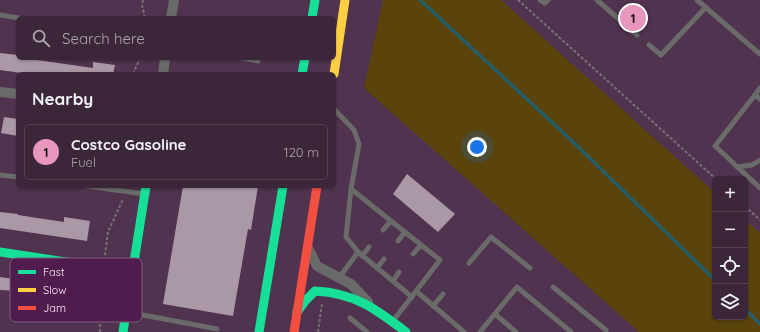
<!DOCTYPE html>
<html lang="en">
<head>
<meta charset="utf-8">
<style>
  body { margin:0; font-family:Quicksand,sans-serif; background:#473245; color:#f1f3f6 }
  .controls { position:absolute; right:12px; bottom:12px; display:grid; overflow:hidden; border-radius:6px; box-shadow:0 1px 3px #0004 }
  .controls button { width:36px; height:36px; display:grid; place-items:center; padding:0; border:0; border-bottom:1px solid #554354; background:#3c263a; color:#f1f3f6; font:20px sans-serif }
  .you { position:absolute; left:477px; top:147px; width:14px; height:14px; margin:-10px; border:3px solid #fff; border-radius:50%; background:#1a73e8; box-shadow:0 0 0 6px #1a73e833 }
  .badge { display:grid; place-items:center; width:26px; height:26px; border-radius:50%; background:#e797bd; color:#111; font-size:13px; font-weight:700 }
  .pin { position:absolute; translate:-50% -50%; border:2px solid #fff; box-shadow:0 1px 4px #0006 }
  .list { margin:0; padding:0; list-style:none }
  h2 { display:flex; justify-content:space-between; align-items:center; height:52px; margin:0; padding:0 16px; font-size:17px }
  h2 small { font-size:13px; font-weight:400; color:#aca5af }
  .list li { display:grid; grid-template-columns:26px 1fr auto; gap:12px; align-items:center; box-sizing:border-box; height:56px; margin:0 8px 8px; padding:0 8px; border:1px solid #554354; border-radius:6px }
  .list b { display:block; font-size:15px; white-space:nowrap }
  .list p { margin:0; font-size:13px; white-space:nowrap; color:#aca5af }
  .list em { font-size:13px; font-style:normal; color:#aca5af }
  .icon { flex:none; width:22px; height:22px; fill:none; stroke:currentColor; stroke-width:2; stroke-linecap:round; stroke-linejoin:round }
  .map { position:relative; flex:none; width:760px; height:332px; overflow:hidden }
  .search { position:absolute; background:#3c263a; box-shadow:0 1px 3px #0004; left:16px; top:16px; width:320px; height:44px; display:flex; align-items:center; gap:10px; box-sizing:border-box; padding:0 14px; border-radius:6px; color:#aca5af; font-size:15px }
  .panel { position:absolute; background:#3c263a; box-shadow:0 1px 3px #0004; left:16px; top:72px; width:320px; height:116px; border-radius:6px }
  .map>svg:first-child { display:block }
  .green { fill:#5a440b }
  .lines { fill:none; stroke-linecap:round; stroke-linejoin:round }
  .stream { stroke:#255e69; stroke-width:3.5 }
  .building { fill:#aa98a6 }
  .path { stroke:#767276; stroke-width:2; stroke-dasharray:3 2; stroke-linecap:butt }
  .lane { stroke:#696a69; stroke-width:5 }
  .street { stroke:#696a69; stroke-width:10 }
  .fast { stroke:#16e098; stroke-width:9 }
  .slow { stroke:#ffcf43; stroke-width:9 }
  .jam { stroke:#f24e42; stroke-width:9 }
  .key { fill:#501c4d; stroke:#835b81; stroke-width:1 }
  .key-label { font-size:11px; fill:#fbeef9 }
</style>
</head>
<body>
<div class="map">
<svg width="760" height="332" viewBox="0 0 760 332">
  <rect width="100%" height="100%" fill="#50334e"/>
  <polygon class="green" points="383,0 501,0 715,193 715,317 745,317 745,220 760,233 760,332 639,332 364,88"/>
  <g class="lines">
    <g class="stream">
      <polyline points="420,0 570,139 715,280"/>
      <polyline points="745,309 760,324"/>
    </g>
  </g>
  <g class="building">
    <polygon points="0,53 18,55 18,58 37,58 37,60 93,68 93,62 115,65 113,74 29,74 0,70"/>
    <polygon points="4,117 18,119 18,136 1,133"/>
    <polygon points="407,174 455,214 438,232 393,194"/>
    <polygon points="183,186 258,186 251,230 248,229 233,316 163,304"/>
    <polygon points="0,212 18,214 18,215 64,222 64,217 90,221 87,241 0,228"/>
    <polygon points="0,277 51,284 52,280 78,285 74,308 34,301 24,300 25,294 19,293 19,291 0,290"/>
  </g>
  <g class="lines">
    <g class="path">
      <polyline points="143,0 142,5 145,18"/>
      <polyline points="518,0 716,179"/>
      <polyline points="133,74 140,58"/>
      <polyline points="745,206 760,220"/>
      <polyline points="105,255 108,232 123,199"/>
      <polyline points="100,332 99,291 101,279"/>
      <polyline points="318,332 322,303"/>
    </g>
    <g class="lane">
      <polyline points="540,0 545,3 548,0"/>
      <polyline points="597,0 637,35"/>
      <polyline points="697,0 760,54"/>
      <polyline points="0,15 19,18"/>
      <polyline points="649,45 661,55 706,7"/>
      <polyline points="242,58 258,61"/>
      <polyline points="760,88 755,95 760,99"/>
      <polyline points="755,95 715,146 760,188"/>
      <polyline points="334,109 354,130 359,144 351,189 440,260 393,321"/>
      <polyline points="737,167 752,165 760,160"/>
      <polyline points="0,175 18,177"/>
      <polyline points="87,186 144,194"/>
      <polyline points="351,189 346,237 358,252 412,297"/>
      <polyline points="383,230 391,221"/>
      <polyline points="398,241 405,232"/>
      <polyline points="413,254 421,245"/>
      <polyline points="362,256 369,247"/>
      <polyline points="469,263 491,237 530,268"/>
      <polyline points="377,268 384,259"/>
      <polyline points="339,278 358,252"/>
      <polyline points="393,281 399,272"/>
      <polyline points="553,287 606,330 606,332"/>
      <polyline points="416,291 464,332"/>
      <polyline points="433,306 443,294"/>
      <polyline points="127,312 217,329"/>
      <polyline points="495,314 516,332"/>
      <polyline points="350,318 367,332"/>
      <polyline points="480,332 517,287 571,332"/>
    </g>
    <g class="street">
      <polyline points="171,18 174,0"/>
      <polyline points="163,74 165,58"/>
      <polyline points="0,92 18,94"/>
      <polyline points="308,248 317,266 351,284 368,302"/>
    </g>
    <g class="fast">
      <polyline points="312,18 315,0"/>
      <polyline points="302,74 305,58"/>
      <polyline points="0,252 132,272"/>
      <path d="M297,312L305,301L315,291C355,293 376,309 406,332"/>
      <polyline points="123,332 146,186"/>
      <polyline points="259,332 283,186"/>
    </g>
    <polyline class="slow" points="334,74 345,0"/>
    <polyline class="jam" points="294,332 317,186"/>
  </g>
  <rect x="10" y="258" width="132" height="64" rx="6" class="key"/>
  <rect x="18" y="270" width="18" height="4" fill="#16e098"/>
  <rect x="18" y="288" width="18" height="4" fill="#ffcf43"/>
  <rect x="18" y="306" width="18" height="4" fill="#f24e42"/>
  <g class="key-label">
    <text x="43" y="276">Fast</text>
    <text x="43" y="294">Slow</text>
    <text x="43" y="312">Jam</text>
  </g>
</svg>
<div class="controls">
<button>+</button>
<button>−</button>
<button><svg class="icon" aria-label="locate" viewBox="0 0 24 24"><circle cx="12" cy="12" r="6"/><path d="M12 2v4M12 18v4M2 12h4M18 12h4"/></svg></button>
<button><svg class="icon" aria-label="layers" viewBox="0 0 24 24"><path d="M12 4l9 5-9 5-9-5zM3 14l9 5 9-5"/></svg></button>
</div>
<div class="you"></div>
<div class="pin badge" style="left:633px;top:18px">1</div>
<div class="search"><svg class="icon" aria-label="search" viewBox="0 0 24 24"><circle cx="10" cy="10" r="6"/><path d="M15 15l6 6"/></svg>Search here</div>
<section class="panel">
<h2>Nearby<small></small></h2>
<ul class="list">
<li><span class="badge">1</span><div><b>Costco Gasoline</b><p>Fuel</p></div><em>120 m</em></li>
</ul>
</section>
</div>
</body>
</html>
